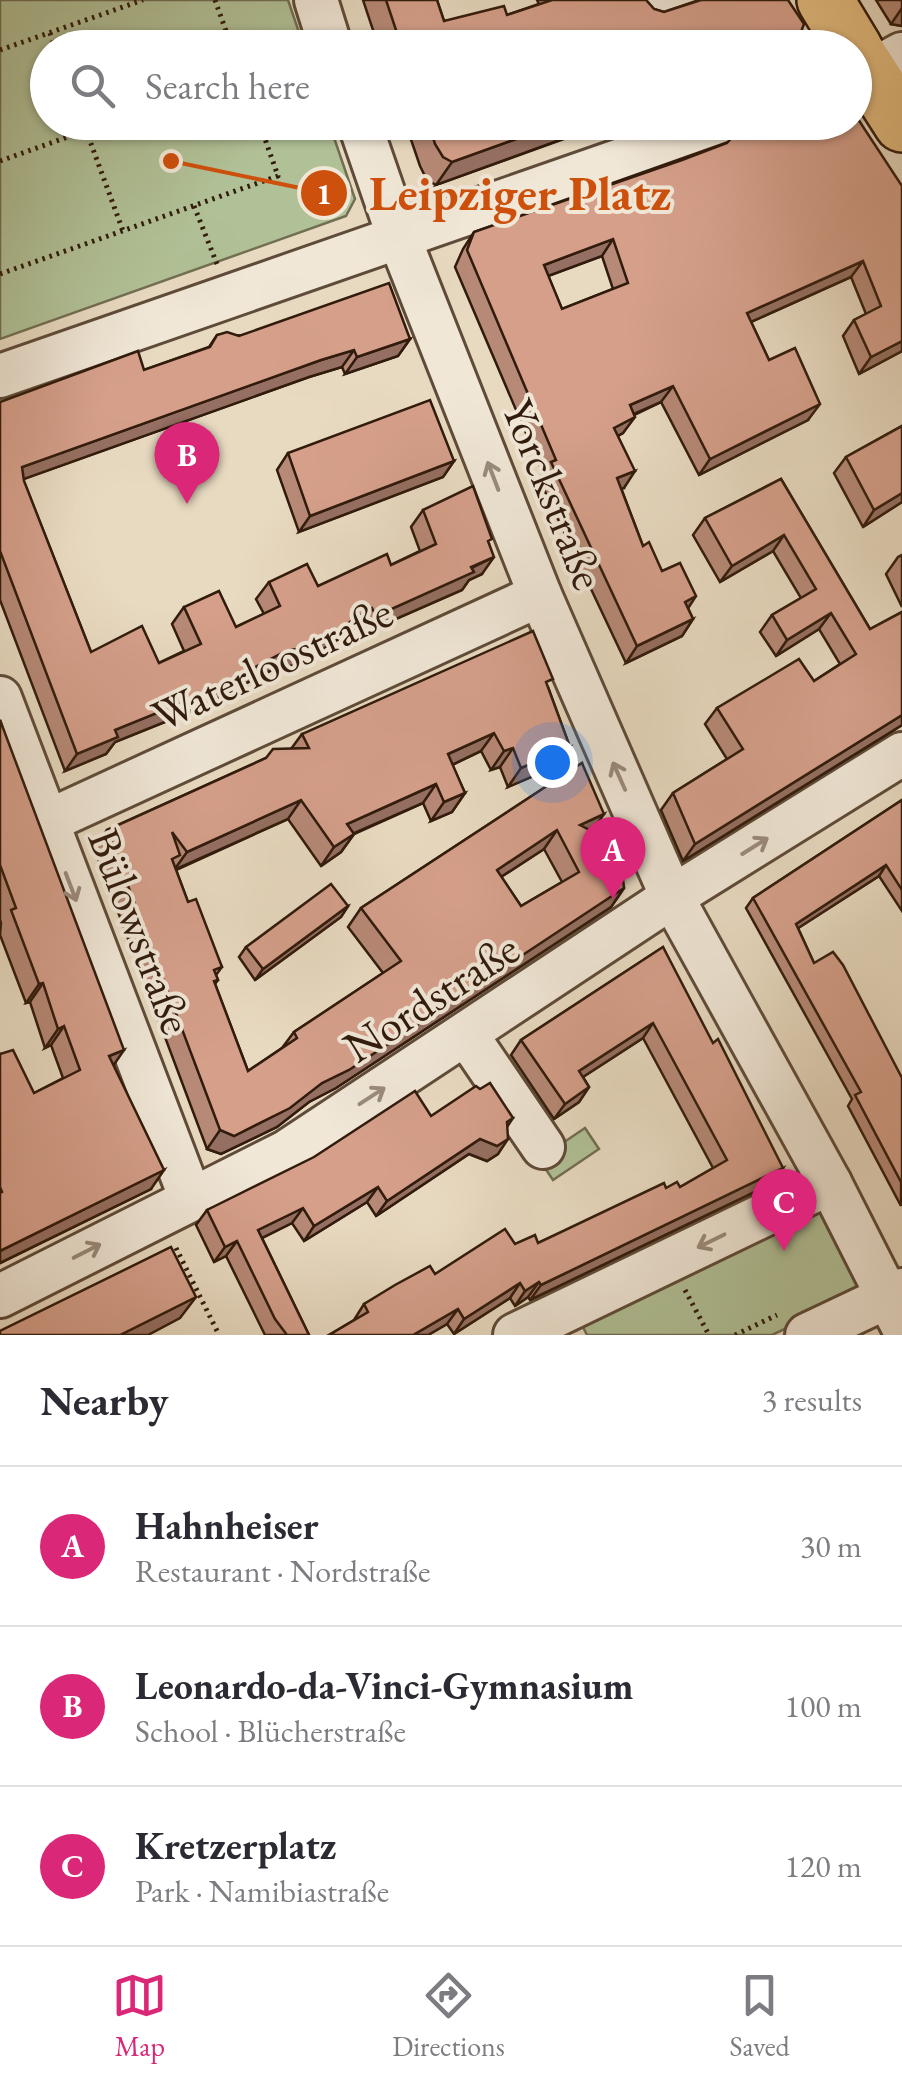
<!DOCTYPE html>
<html lang="en">
<head>
<meta charset="utf-8">
<style>
  body { margin:0; font-family:"EB Garamond",serif; background:#f2f2f3; color:#2b2b33 }
  .you { position:absolute; left:552px; top:762px; width:35px; height:35px; margin:-25px; border:8px solid #fff; border-radius:50%; background:#1a73e8; box-shadow:0 0 0 15px #1a73e833 }
  .badge { display:grid; place-items:center; width:65px; height:65px; border-radius:50%; background:#db2777; color:#fff; font-size:32px; font-weight:700 }
  .pin { position:absolute; translate:-50% -82px; filter:drop-shadow(0 2px 5px #0008) }
  .pin::after { content:''; position:absolute; top:52px; width:35px; height:30px; background:inherit; clip-path:polygon(0 0,100% 0,50% 100%) }
  .list { margin:0; padding:0; list-style:none }
  h2 { display:flex; justify-content:space-between; align-items:center; height:130px; margin:0; padding:0 40px; font-size:42px }
  h2 small { font-size:32px; font-weight:400; color:#7c7c81 }
  .list li { display:grid; grid-template-columns:65px 1fr auto; gap:30px; align-items:center; box-sizing:border-box; height:160px; padding:0 40px; border-top:2px solid #e1e1e2 }
  .list b { display:block; font-size:38px; white-space:nowrap }
  .list p { margin:0; font-size:32px; white-space:nowrap; color:#7c7c81 }
  .list em { font-size:32px; font-style:normal; color:#7c7c81 }
  .icon { flex:none; width:55px; height:55px; fill:none; stroke:currentColor; stroke-width:2; stroke-linecap:round; stroke-linejoin:round }
  .map { position:relative; flex:none; width:902px; height:1335px; overflow:hidden }
  .search { position:absolute; background:#fff; box-shadow:0 2px 8px #0004; left:30px; right:30px; top:30px; height:110px; display:flex; align-items:center; gap:25px; box-sizing:border-box; padding:0 35px; border-radius:55px; color:#7c7c81; font-size:38px }
  .sheet { height:610px; background:#fff }
  nav { display:flex; justify-content:space-around; align-items:center; box-sizing:border-box; height:140px; border-top:2px solid #e1e1e2; background:#fff; font-size:28px; color:#7c7c81 }
  nav a { display:grid; justify-items:center; gap:5px }
  nav .on { color:#db2777 }
  .map>svg:first-child { display:block }
  .green { fill:#b1c197; stroke:#716e52; stroke-width:2.5 }
  .lines { fill:none; stroke-linecap:round; stroke-linejoin:round }
  .minor-casing { stroke:#5f4b39; stroke-width:48 }
  .major-casing { stroke:#311b0c; stroke-width:60 }
  .path { stroke:#311b0c; stroke-width:5; stroke-dasharray:2.5 5; stroke-linecap:butt }
  .minor { stroke:#f0e7d7; stroke-width:42 }
  .major { stroke:#e4bd80; stroke-width:55 }
  .wall { fill:#b78977; stroke:#311b0c; stroke-width:2.5; fill-rule:evenodd }
  .shaded-wall { fill:#956f61; stroke:#311b0c; stroke-width:2.5 }
  .building { fill:#d59f8a; stroke:#311b0c; stroke-width:2.5; fill-rule:evenodd }
  .oneway { stroke:#9a8b7c }
  .labels { text-anchor:middle; stroke-width:8; stroke-linejoin:round; paint-order:stroke }
  .street-label { font-size:45px; fill:#311b0c; stroke:#f0e7d7 }
  .leader { fill:none; stroke:#cd500c; stroke-width:4 }
  .callout-dot { fill:#cd500c; stroke:#f0e7d7; stroke-width:4 }
  .mark-label { font-size:30px; text-anchor:middle; font-weight:bold; fill:#fff }
  .callout-label { font-size:48px; text-anchor:middle; font-weight:bold; fill:#cd500c; stroke:#f0e7d7; stroke-width:8; stroke-linejoin:round; paint-order:stroke }
</style>
</head>
<body>
<div class="map">
<svg width="902" height="1335" viewBox="0 0 902 1335">
  <rect width="100%" height="100%" fill="#e8dac1"/>
  <filter id="stains"><feTurbulence type="fractalNoise" baseFrequency=".002" numOctaves="4"/><feColorMatrix values="0 0 0 0 .2 0 0 0 0 .09 0 0 0 0 .02 0 0 0 .5 -.17"/></filter>
  <radialGradient id="worn" r=".72"><stop offset=".6" stop-color="#630" stop-opacity="0"/><stop offset="1" stop-color="#630" stop-opacity=".3"/></radialGradient>
  <g class="green">
    <polygon points="0,0 288,0 304,47 48,48 48,122 329,123 355,199 346,216 0,339"/>
    <polygon points="585,1128 599,1149 553,1180 539,1159"/>
    <polygon points="818,1209 861,1293 772,1335 587,1335 580,1321"/>
  </g>
  <g class="lines">
    <defs>
      <g id="minor">
        <polyline points="316,0 331,48"/>
        <polyline points="644,0 651,10 675,0"/>
        <polyline points="854,80 902,54"/>
        <polyline points="359,122 398,235 540,595 672,897 830,1183 902,1325"/>
        <polyline points="0,376 730,122"/>
        <polyline points="0,698 191,1199"/>
        <polyline points="46,822 540,595"/>
        <polyline points="466,1034 543,1147"/>
        <polyline points="0,1296 286,1152 672,897 902,754"/>
        <polyline points="515,1335 830,1183"/>
        <polyline points="807,1335 902,1290"/>
      </g>
      <g id="major">
        <polyline points="825,0 854,48"/>
        <polyline points="854,49 902,124"/>
      </g>
    </defs>
    <use href="#minor" class="minor-casing"/>
    <use href="#major" class="major-casing"/>
    <g class="path">
      <polyline points="215,0 232,48"/>
      <polyline points="50,33 55,48"/>
      <polyline points="0,50 143,0"/>
      <polyline points="83,122 123,231"/>
      <polyline points="0,161 110,122"/>
      <polyline points="194,206 217,264"/>
      <polyline points="0,274 278,176 259,122"/>
      <polyline points="176,1248 219,1335"/>
      <polyline points="685,1290 709,1335"/>
      <polyline points="735,1335 777,1315"/>
    </g>
    <use href="#minor" class="minor"/>
    <use href="#major" class="major"/>
  </g>
  <g class="wall">
    <polygon points="363,0 437,0 444,21 507,15 539,4 537,0 646,0 654,9 664,12 699,0 788,0 792,48 379,48"/>
    <polygon points="876,0 902,0 902,26 891,24"/>
    <polygon points="405,122 626,122 610,128 608,123 436,185 427,180 420,166"/>
    <path d="M854,122L902,351L859,374L843,336L854,320L866,314L851,277L751,322L769,360L808,420L699,475L661,402L634,415L623,433L618,436L624,488H621L643,546L662,571L688,608L693,619L682,636L626,663L539,479L543,473L455,267L463,249L474,232L748,135ZM602,256L613,289L562,309L548,276Z"/>
    <polygon points="217,335 410,339 398,356 345,374 342,367 309,377 23,479 91,652 159,663 184,651 172,624 184,607 236,627 264,614 256,599 269,582 318,586 391,565 420,551 411,527 423,510 489,544 482,574 469,580 462,590 364,633 360,625 300,664 274,669 192,711 115,742 106,754 65,771 0,600 0,402 144,370 209,347"/>
    <polygon points="902,426 902,502 863,527 834,473 846,457"/>
    <polygon points="288,453 454,461 443,477 299,532 277,470"/>
    <polygon points="781,479 870,629 902,612 902,725 683,861 661,810 673,793 727,759 705,724 717,708 814,681 840,664 819,629 776,656 760,632 772,615 801,598 773,551 720,582 693,535 705,518"/>
    <polygon points="902,555 902,607 886,574 898,557"/>
    <path d="M548,687L570,747L557,766L508,787L500,767L491,770L481,751L452,765L465,793L452,812L431,821L423,803L354,834L341,852L321,866L288,819L176,870L188,902L222,967L216,975L218,980L215,984L248,1071L282,1048L294,1032L383,973L348,927L361,908L582,763L592,831L624,888L611,907L336,1088L309,1102L277,1127L221,1154L207,1149L94,848L107,830L266,758L291,749L302,734ZM544,849L562,882L521,906L501,877Z"/>
    <polygon points="0,720 113,1066 151,1189 0,1263 0,1054 34,1093 63,1078 51,1045 45,1048 30,1002 26,1003 0,935 1,923 0,920"/>
    <polygon points="902,800 902,911 879,876 798,928 814,963 902,1078 901,1206 848,1106 852,1099 746,908 753,898"/>
    <polygon points="348,906 341,917 255,980 239,957 246,947"/>
    <polygon points="663,947 773,1183 530,1300 528,1297 515,1306 510,1298 454,1334 447,1324 428,1335 329,1335 354,1320 364,1304 435,1274 515,1244 538,1243 666,1188 680,1187 713,1168 643,1038 583,1077 589,1087 579,1102 554,1119 511,1055 521,1040"/>
    <polygon points="431,1116 513,1118 507,1127 498,1154 487,1161 469,1154 376,1216 367,1202 304,1241 292,1223 262,1238 309,1335 265,1335 226,1256 214,1262 196,1225 207,1210"/>
  </g>
  <g class="shaded-wall">
    <polygon points="902,8 902,26 891,24"/>
    <polygon points="798,40 792,48 775,48"/>
    <polygon points="563,122 609,122 436,185 452,162"/>
    <polygon points="613,122 626,122 610,128"/>
    <polygon points="613,239 602,256 532,282 544,265"/>
    <polygon points="863,261 851,277 735,329 747,313"/>
    <polygon points="410,339 398,356 345,374 357,357"/>
    <polygon points="902,341 902,351 859,374 871,357"/>
    <polygon points="354,350 342,367 309,377 10,484 22,467 321,360"/>
    <polygon points="673,386 661,402 618,421 630,405"/>
    <polygon points="820,404 808,420 699,475 710,459"/>
    <polygon points="635,417 623,433 602,444 614,428"/>
    <polygon points="454,461 443,477 299,532 310,516"/>
    <polygon points="635,471 624,488 606,495 617,478"/>
    <polygon points="902,493 902,502 863,527 874,510"/>
    <polygon points="784,535 773,551 720,582 732,566"/>
    <polygon points="494,557 482,574 469,580 462,590 364,633 376,616"/>
    <polygon points="696,596 685,613 685,602"/>
    <polygon points="372,608 360,625 300,664 274,669 192,711 115,742 106,754 65,771 77,754 115,730"/>
    <polygon points="831,613 819,629 776,656 787,640"/>
    <polygon points="693,619 682,636 626,663 637,646"/>
    <polygon points="902,715 902,725 683,861 695,844"/>
    <polygon points="494,733 481,751 435,773 448,754"/>
    <polygon points="570,747 557,766 508,787 521,768"/>
    <polygon points="513,748 500,767 491,770 504,751"/>
    <polygon points="436,784 423,803 334,842 347,824"/>
    <polygon points="465,793 452,812 431,821 444,802"/>
    <polygon points="301,800 288,819 174,870 187,852"/>
    <polygon points="604,814 591,833 580,825"/>
    <polygon points="557,830 544,849 484,888 497,870"/>
    <polygon points="354,834 341,852 321,866 334,847"/>
    <polygon points="886,865 879,876 789,934 796,924"/>
    <polygon points="624,888 611,907 336,1088 309,1102 277,1127 221,1154 207,1149 220,1130 322,1083"/>
    <polygon points="348,906 341,917 255,980 263,969"/>
    <polygon points="43,983 30,1002 26,1003 39,984"/>
    <polygon points="653,1023 643,1038 569,1086 579,1071"/>
    <polygon points="64,1026 51,1045 45,1048 58,1029"/>
    <polygon points="124,1050 111,1069 109,1056"/>
    <polygon points="589,1087 579,1102 554,1119 565,1104"/>
    <polygon points="480,1139 508,1139 498,1154 487,1161 469,1154 376,1216 387,1201"/>
    <polygon points="783,1168 773,1183 530,1300 541,1285"/>
    <polygon points="164,1170 151,1189 0,1263 0,1251"/>
    <polygon points="378,1187 367,1202 304,1241 314,1226"/>
    <polygon points="303,1208 292,1223 248,1245 258,1230"/>
    <polygon points="237,1241 226,1256 214,1262 225,1247"/>
    <polygon points="539,1282 528,1297 515,1306 525,1291"/>
    <polygon points="520,1283 510,1298 454,1334 464,1319"/>
    <polygon points="196,1297 180,1318 148,1335 120,1335"/>
    <polygon points="458,1309 447,1324 428,1335 413,1335"/>
  </g>
  <g class="building">
    <polygon points="386,0 437,0 444,21 504,6 507,15 552,0 646,0 654,9 664,12 701,0 788,0 804,24 798,40 775,48 518,48 516,41 498,48 402,48"/>
    <path d="M854,113L902,186V341L871,357L854,320L881,306L863,261L747,313L769,360L795,348L820,404L710,459L673,386L630,405L635,417L614,428L635,471L617,478L643,546L649,542L662,571L680,563L696,596L685,602L693,619L637,646L551,462L556,460L467,250L474,232L682,160L727,143L734,135H748L784,122H854ZM613,239L628,283L562,309L544,265Z"/>
    <polygon points="428,122 563,122 452,162 443,157 435,144"/>
    <polygon points="389,283 410,339 357,357 354,350 321,360 22,467 24,481 91,652 142,626 159,663 201,644 184,607 219,591 236,627 280,606 269,582 307,564 318,586 387,554 391,565 436,544 423,510 473,486 492,539 488,541 494,557 471,567 474,572 376,616 372,608 312,646 286,651 204,694 115,730 118,737 77,754 0,551 0,402 138,351 144,370 210,347 217,335 227,332 239,336"/>
    <polygon points="430,400 454,461 310,516 288,453"/>
    <polygon points="902,426 902,493 874,510 846,457"/>
    <polygon points="781,479 870,629 902,612 902,715 695,844 673,793 743,749 717,708 799,659 814,681 856,654 831,613 787,640 772,615 816,589 784,535 732,566 705,518"/>
    <path d="M533,631L553,679L546,682L570,747L521,768L513,748L504,751L494,733L448,754L465,793L444,802L436,784L347,824L354,834L334,847L301,800L187,852L172,832L180,855L172,859L188,902L196,899L222,967L214,970L218,980L214,981L248,1071L297,1038L294,1032L401,961L361,908L582,763L604,814L580,825L619,845L624,888L349,1070L322,1083L290,1108L234,1136L220,1130L107,830L266,758L273,749L309,748L302,734ZM557,830L579,872L521,906L497,870Z"/>
    <polygon points="0,720 124,1050 109,1056 164,1170 0,1251 0,1193 2,1192 0,1187 0,1054 13,1050 34,1093 80,1070 64,1026 58,1029 43,983 39,984 11,910 16,908 0,865"/>
    <polygon points="902,800 902,890 886,865 796,924 814,963 833,952 843,965 902,1078 902,1184 855,1095 861,1092 753,898"/>
    <polygon points="331,884 348,906 263,969 246,947"/>
    <polygon points="663,947 713,1043 718,1039 783,1168 541,1285 539,1282 525,1291 520,1283 464,1319 458,1309 413,1335 329,1335 368,1312 364,1304 395,1285 430,1266 435,1274 505,1229 515,1244 535,1235 538,1243 664,1183 666,1188 677,1182 680,1187 727,1160 653,1023 579,1071 589,1087 565,1104 521,1040"/>
    <polygon points="490,1083 513,1118 507,1122 508,1139 497,1146 480,1139 387,1201 378,1187 314,1226 303,1208 258,1230 309,1335 287,1335 275,1319 237,1241 225,1247 207,1210 314,1157 415,1091 431,1116 476,1086 480,1089"/>
    <polygon points="171,1247 196,1297 120,1335 0,1335 0,1331"/>
  </g>
  <defs><path id="oneway-shaft" d="M-6 0H5M1.5-3L5.5 0L1.5 3" fill="none" stroke-width="1.6" stroke-linecap="round" stroke-linejoin="round" transform="scale(2.5)"/></defs>
  <g class="oneway">
    <use href="#oneway-shaft" transform="translate(493 476) rotate(-111)"/>
    <use href="#oneway-shaft" transform="translate(619 776) rotate(-114)"/>
    <use href="#oneway-shaft" transform="translate(755 846) rotate(-32)"/>
    <use href="#oneway-shaft" transform="translate(71 887) rotate(69)"/>
    <use href="#oneway-shaft" transform="translate(372 1096) rotate(-33)"/>
    <use href="#oneway-shaft" transform="translate(711 1241) rotate(154)"/>
    <use href="#oneway-shaft" transform="translate(87 1251) rotate(-27)"/>
  </g>
  <g class="labels">
    <g class="street-label">
      <text transform="translate(554 494) rotate(68)" y="16">Yorckstraße</text>
      <text transform="translate(272 663) rotate(-25)" y="16">Waterloostraße</text>
      <text transform="translate(141 931) rotate(69)" y="16">Bülowstraße</text>
      <text transform="translate(431 997) rotate(-33)" y="16">Nordstraße</text>
    </g>
  </g>
  <path class="leader" d="M171 161L324 193"/>
  <g class="callout-dot">
    <circle cx="171" cy="161" r="10"/>
    <circle cx="324" cy="193" r="25"/>
  </g>
  <g class="mark-label">
    <text x="324" y="204">1</text>
  </g>
  <g class="callout-label">
    <text x="520" y="210">Leipziger Platz</text>
  </g>
  <rect width="100%" height="100%" filter="url(#stains)"/>
  <rect width="100%" height="100%" fill="url(#worn)"/>
</svg>
<div class="you"></div>
<div class="pin badge" style="left:613px;top:899px">A</div>
<div class="pin badge" style="left:187px;top:504px">B</div>
<div class="pin badge" style="left:784px;top:1251px">C</div>
<div class="search"><svg class="icon" aria-label="search" viewBox="0 0 24 24"><circle cx="10" cy="10" r="6"/><path d="M15 15l6 6"/></svg>Search here</div>
</div>
<section class="sheet">
<h2>Nearby<small>3 results</small></h2>
<ul class="list">
<li><span class="badge">A</span><div><b>Hahnheiser</b><p>Restaurant · Nordstraße</p></div><em>30 m</em></li>
<li><span class="badge">B</span><div><b>Leonardo-da-Vinci-Gymnasium</b><p>School · Blücherstraße</p></div><em>100 m</em></li>
<li><span class="badge">C</span><div><b>Kretzerplatz</b><p>Park · Namibiastraße</p></div><em>120 m</em></li>
</ul>
</section>
<nav>
<a class="on"><svg class="icon" aria-label="map" viewBox="0 0 24 24"><path d="M3 6l6-2 6 2 6-2v14l-6 2-6-2-6 2zM9 4v14M15 6v14"/></svg>Map</a>
<a><svg class="icon" aria-label="directions" viewBox="0 0 24 24"><path d="M12 3l9 9-9 9-9-9zM9 14v-3h6M13 9l2 2-2 2"/></svg>Directions</a>
<a><svg class="icon" aria-label="saved" viewBox="0 0 24 24"><path d="M7 4h10v16l-5-4-5 4z"/></svg>Saved</a>
</nav>
</body>
</html>
